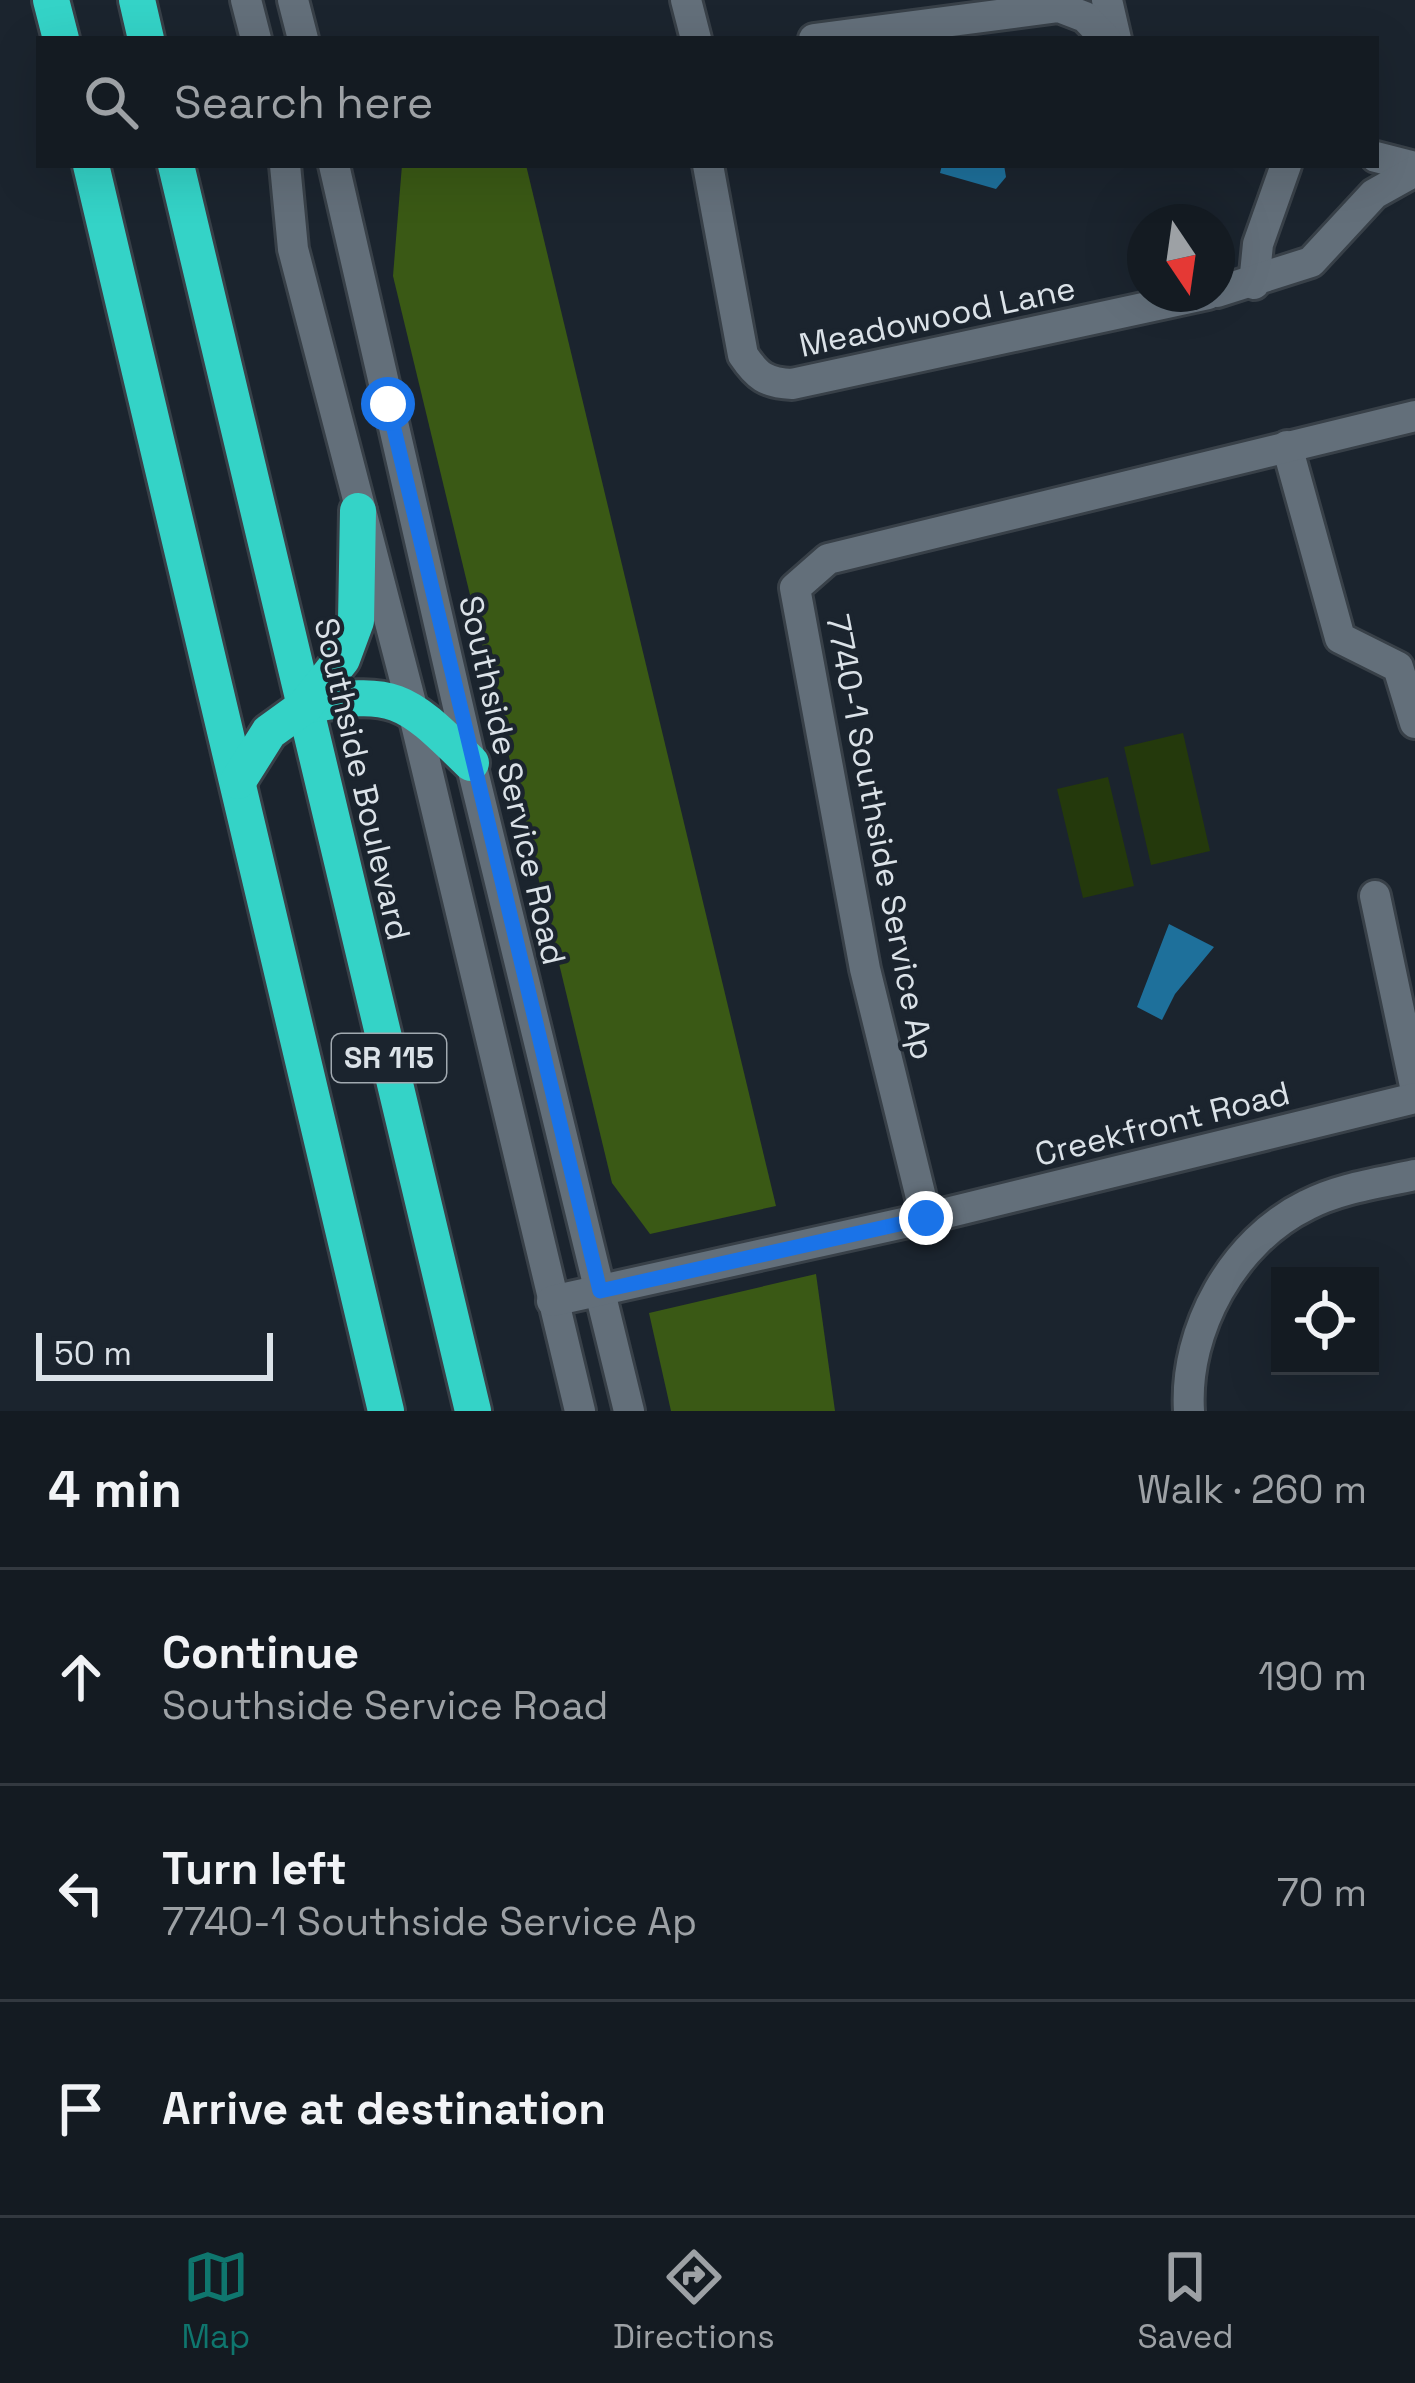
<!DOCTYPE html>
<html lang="en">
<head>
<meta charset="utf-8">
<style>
  body { margin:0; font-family:"Space Grotesk",sans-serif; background:#1d242a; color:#f1f3f6 }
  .controls { position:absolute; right:36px; bottom:36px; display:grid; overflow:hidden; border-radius:0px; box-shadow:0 12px 48px #0002 }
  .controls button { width:108px; height:108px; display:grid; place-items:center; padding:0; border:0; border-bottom:3px solid #333940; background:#141b22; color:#f1f3f6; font:60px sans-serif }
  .compass { position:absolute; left:1127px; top:204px; width:108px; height:108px; border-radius:50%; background:#141b22; box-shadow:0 12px 48px #0002; rotate:167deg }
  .scale { position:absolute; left:36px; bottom:30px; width:237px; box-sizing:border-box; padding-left:12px; border:6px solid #dbe2e8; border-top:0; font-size:33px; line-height:42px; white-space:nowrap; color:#dbe2e8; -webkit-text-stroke:9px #1b242e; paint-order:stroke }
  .stop { position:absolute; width:36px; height:36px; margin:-27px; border:9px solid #1a73e8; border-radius:50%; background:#fff }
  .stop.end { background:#1a73e8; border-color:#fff; box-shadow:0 3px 12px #0008 }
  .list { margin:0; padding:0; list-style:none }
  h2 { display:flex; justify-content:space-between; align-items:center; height:156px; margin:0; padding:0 48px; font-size:51px }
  h2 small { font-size:39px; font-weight:400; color:#9da1a5 }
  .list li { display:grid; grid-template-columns:78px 1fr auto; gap:36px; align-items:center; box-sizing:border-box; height:216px; padding:0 48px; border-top:3px solid #333940 }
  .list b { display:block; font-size:45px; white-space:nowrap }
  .list p { margin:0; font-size:39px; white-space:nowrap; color:#9da1a5 }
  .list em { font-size:39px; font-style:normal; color:#9da1a5 }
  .icon { flex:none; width:66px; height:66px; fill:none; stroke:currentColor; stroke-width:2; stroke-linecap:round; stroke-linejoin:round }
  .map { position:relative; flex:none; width:1415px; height:1411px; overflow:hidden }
  .search { position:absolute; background:#141b22; box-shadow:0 12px 48px #0002; left:36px; right:36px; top:36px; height:132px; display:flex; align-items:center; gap:30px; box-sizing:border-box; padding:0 42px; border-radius:0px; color:#9da1a5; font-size:45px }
  .sheet { height:804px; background:#141b22 }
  nav { display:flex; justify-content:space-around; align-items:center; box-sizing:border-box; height:168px; border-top:3px solid #333940; background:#141b22; font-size:33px; color:#9da1a5 }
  nav a { display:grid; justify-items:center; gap:6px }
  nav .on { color:#0f766e }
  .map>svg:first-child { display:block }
  .green { fill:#24390c }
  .forest { fill:#3a5915 }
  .water { fill:#1e709b }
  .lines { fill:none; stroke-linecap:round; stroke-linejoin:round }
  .minor-casing { stroke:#384048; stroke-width:36 }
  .highway-casing { stroke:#384048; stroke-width:42 }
  .minor { stroke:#636f7a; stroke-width:30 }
  .highway { stroke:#34d3c7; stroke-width:36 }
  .route { stroke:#1a73e8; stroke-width:15 }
  .labels { text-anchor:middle; stroke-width:9; stroke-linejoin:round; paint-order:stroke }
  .shield { fill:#1b242e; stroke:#a1a9b0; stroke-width:3 }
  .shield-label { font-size:30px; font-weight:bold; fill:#dbe2e8 }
  .street-label { font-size:33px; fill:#dbe2e8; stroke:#1b242e }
</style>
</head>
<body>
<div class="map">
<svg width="1415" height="1411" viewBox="0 0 1415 1411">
  <rect width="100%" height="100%" fill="#1b242e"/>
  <g class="green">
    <polygon points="1183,733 1210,851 1151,865 1124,747"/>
    <polygon points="1108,777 1134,886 1083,898 1057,789"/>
  </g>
  <g class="forest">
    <polygon points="402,165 526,165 776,1206 650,1234 612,1183 393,276"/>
    <polygon points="816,1274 835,1411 671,1411 649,1313"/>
  </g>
  <g class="water">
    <polygon points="942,165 1004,165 1006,177 996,189 940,173"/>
    <polygon points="1169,924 1214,947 1175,994 1162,1020 1137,1007"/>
  </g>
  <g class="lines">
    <defs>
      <g id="minor">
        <polyline points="246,0 256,39"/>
        <polyline points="293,0 303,39"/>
        <polyline points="686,0 696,39"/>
        <polyline points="1107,0 1116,39"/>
        <polyline points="814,39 1059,7 1085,17 1106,39"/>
        <polyline points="1376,157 1415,167"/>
        <polyline points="285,165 293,249 412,707 580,1411"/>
        <polyline points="334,165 471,763 629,1411"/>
        <path d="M708,165L743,355C757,376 766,383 792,384L1208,294"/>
        <polyline points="1254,284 1258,244 1286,165"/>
        <polyline points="1217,292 1311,262 1374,194 1415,171"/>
        <polyline points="1287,446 1340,638 1398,667 1415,723"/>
        <polyline points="1375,896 1415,1086"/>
        <polyline points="926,1218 865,969 795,588 828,559 1415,416"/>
        <polyline points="552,1301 926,1218 1415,1098"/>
        <path d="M1189,1411C1184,1330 1233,1241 1307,1205C1340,1188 1379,1183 1415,1175"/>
      </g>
      <g id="highway">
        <polyline points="51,0 61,39"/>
        <polyline points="137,0 146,39"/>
        <polyline points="91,165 386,1411"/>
        <polyline points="176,165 473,1411"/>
        <path d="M305,706C396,687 407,701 471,763"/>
        <polyline points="238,781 269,732 305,706 342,659 356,621 358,511"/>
      </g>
    </defs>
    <use href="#minor" class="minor-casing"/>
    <use href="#highway" class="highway-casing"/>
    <use href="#minor" class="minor"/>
    <use href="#highway" class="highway"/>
  </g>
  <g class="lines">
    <polyline class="route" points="388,404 600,1291 926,1218"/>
  </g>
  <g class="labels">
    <rect class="shield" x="332" y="1034" width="114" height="48" rx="9"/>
    <g class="shield-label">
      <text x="389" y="1068">SR 115</text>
    </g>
    <g class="street-label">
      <text transform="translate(937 316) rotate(-12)" y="12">Meadowood Lane</text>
      <text transform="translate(363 779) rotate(77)" y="12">Southside Boulevard</text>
      <text transform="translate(513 780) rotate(77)" y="12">Southside Service Road</text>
      <text transform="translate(881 837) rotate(79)" y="12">7740-1 Southside Service Ap</text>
      <text transform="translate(1162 1123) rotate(-14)" y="12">Creekfront Road</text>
    </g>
  </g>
</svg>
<div class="controls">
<button><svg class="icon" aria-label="locate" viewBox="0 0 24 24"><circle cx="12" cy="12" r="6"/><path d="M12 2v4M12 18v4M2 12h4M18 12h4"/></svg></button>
</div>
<svg class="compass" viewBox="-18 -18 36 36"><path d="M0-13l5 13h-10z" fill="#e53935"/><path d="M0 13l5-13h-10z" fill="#9da1a5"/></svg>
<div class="scale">50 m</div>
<div class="stop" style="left:388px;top:404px"></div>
<div class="stop end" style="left:926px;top:1218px"></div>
<div class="search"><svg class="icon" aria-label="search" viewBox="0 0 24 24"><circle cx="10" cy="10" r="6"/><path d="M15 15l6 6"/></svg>Search here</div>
</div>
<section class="sheet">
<h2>4 min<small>Walk · 260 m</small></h2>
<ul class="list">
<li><svg class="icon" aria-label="ahead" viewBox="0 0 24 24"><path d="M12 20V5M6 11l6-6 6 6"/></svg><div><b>Continue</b><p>Southside Service Road</p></div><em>190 m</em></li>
<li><svg class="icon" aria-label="left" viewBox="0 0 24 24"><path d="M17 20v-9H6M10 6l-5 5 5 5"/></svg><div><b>Turn left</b><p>7740-1 Southside Service Ap</p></div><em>70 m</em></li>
<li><svg class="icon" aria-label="arrive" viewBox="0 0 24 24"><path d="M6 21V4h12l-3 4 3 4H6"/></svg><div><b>Arrive at destination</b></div></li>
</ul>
</section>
<nav>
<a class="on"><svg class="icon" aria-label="map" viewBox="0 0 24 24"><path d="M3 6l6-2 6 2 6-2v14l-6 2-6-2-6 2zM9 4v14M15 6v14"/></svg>Map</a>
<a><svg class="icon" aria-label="directions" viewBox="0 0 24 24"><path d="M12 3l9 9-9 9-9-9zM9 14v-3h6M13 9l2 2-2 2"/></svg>Directions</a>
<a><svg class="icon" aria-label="saved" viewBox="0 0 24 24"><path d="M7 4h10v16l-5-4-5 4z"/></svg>Saved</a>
</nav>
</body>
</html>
